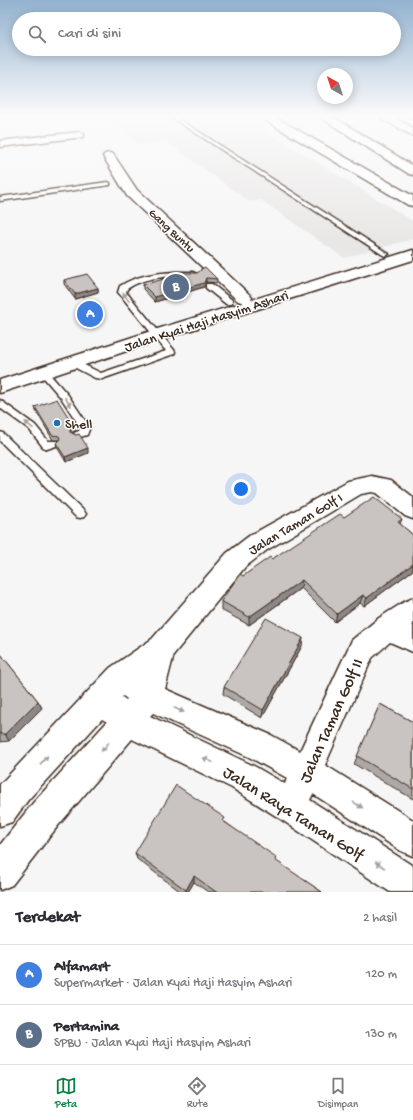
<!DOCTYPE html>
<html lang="id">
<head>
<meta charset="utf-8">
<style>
  body { margin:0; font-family:"Gochi Hand",sans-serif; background:#f7f7f7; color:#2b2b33 }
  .compass { position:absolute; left:317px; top:68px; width:36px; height:36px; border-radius:50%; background:#fff; box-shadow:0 2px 10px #0003; rotate:321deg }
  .you { position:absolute; left:241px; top:489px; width:14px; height:14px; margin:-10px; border:3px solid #fff; border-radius:50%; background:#1a73e8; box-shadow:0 0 0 6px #1a73e833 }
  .badge { display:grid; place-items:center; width:26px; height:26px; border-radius:50%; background:#0b8043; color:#fff; font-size:13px; font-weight:700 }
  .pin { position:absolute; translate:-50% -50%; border:2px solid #fff; box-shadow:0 1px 4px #0006 }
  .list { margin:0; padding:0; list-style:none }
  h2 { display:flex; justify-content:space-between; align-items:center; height:52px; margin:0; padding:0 16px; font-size:17px }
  h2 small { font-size:13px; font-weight:400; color:#7c7c81 }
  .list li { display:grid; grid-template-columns:26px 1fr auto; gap:12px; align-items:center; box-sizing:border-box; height:60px; padding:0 16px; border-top:1px solid #e1e1e2 }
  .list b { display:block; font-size:15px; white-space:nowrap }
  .list p { margin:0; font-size:13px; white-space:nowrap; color:#7c7c81 }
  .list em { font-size:13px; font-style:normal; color:#7c7c81 }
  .icon { flex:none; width:22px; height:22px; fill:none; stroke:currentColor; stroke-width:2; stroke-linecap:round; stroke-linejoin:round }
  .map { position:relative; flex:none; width:413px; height:892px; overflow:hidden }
  .search { position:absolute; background:#fff; box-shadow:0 2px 10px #0003; left:12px; right:12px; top:12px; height:44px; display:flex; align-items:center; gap:10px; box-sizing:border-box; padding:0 14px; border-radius:22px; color:#7c7c81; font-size:15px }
  .sheet { height:172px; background:#fff }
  nav { display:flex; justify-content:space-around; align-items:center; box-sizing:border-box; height:56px; border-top:1px solid #e1e1e2; background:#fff; font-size:11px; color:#7c7c81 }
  nav a { display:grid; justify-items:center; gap:2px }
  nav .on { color:#0b8043 }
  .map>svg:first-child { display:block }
  .built { fill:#e9e7e6 }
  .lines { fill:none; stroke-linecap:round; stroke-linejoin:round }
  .service-casing { stroke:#3b2a1e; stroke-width:3 }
  .minor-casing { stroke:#3b2a1e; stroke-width:3 }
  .secondary-casing { stroke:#3b2a1e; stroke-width:3 }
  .primary-casing { stroke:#3b2a1e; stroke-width:3 }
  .motorway-casing { stroke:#3b2a1e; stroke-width:3 }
  .service { fill:#fff; fill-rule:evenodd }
  .minor { fill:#fff; fill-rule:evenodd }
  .secondary { fill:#fff; fill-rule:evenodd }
  .primary { fill:#fff; fill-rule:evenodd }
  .motorway { fill:#fff; fill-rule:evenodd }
  .wall { fill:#ada8a6; stroke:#3b2a1e }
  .shaded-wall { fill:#8d8887; stroke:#3b2a1e }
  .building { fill:#c9c3c1; stroke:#3b2a1e }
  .oneway { fill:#a79f9a }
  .poi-dot { fill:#1f6fb2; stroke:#fff; stroke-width:1.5 }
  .labels { text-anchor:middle; stroke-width:3; stroke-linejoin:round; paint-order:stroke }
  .far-street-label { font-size:12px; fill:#3b2a1e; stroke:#fff }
  .street-label { font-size:14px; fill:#3b2a1e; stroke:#fff }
  .poi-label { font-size:14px; fill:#3b2a1e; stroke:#fff; text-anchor:start }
  .near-street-label { font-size:17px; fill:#3b2a1e; stroke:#fff }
</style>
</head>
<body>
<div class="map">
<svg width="413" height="892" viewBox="0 0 413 892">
  <rect width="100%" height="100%" fill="#f7f6f6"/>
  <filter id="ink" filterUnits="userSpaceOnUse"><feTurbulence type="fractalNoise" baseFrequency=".025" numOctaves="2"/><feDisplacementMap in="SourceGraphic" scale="8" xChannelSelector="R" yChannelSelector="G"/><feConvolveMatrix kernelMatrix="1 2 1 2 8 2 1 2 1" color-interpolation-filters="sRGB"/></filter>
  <g filter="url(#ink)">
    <polygon class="built" points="111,117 243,117 413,221 413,239 344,258 261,200 250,202 165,141 139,145"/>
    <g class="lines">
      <defs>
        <g id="service">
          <polygon points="171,117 176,117 389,254 385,256 383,255"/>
          <polygon points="108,182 110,183 110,185 0,201 0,197"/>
          <path d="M176,272H193L197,274L193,276C171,276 145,276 127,289L126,292L174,350L175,352L174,354L102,379L95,378L70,365L69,363L70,361H76L101,373L166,351L118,292L120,286C137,275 157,273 176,272Z"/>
          <polygon points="206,284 212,284 232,300 232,304 226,304 206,288"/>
          <polygon points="43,369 46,370 68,395 88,425 90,427 87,435 77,438 74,437 72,435 74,433 79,431 80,427 62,399 39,372"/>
          <polygon points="0,400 35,425 48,441 59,441 60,443 59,445 47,449 43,447 29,429 0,408"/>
          <polygon points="0,432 3,433 84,511 86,514 84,517 80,518 76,517 0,441"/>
        </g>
        <g id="minor">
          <polygon points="79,132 83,133 84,135 83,137 0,147 0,141"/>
          <polygon points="109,153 113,154 137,190 250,295 252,298 250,301 244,303 238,301 127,196 103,156 105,154"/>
          <path d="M372,476L391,480L413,497V519L405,516L377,493L372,492L361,494L267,550L245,567L174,654L165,689L271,735L300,751L352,640L379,618L404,602L413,598V625L412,626H413V652L390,642L372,658L325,765L413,820V856L401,851L313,794L310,800L413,866V892H390L279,818L232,788L132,739L57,827L12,885L0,890V845L33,803L107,722L102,719L28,800L12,822L0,826V784L6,778L110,668L152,639L227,553L249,536L348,481ZM123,696L127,699L126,700L122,697ZM153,713L249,757L287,778L285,784L254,766L150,716Z"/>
        </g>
        <g id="secondary">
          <polygon points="262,117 275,117 413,196 413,206 408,205 263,119"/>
          <polygon points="381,117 394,117 413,128 413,136 382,119"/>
        </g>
        <polygon id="primary" points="413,250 413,260 163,339 0,393 0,380 151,331"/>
        <polygon id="motorway" points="322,117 334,117 413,166 413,175 409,174 323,119"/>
      </defs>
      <use href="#service" class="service-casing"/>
      <use href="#minor" class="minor-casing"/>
      <use href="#secondary" class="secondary-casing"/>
      <use href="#primary" class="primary-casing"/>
      <use href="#motorway" class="motorway-casing"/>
      <use href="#service" class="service"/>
      <use href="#minor" class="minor"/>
      <use href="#secondary" class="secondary"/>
      <use href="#primary" class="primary"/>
      <use href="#motorway" class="motorway"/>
    </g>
    <g class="wall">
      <polygon points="406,117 413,117 413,119"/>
      <polygon points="201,269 217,279 217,283 206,282 204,287 155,302 143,289 143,285 197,273 201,271"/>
      <polygon points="64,280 98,288 98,292 75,299 64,284"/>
      <polygon points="35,407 74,426 75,431 72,433 76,435 88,453 66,462 57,447 56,443 59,440 53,440 36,411"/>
      <polygon points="344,517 402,519 400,524 413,535 413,570 364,606 360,603 335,622 301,588 249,625 221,610 221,601 243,576"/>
      <polygon points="302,646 262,718 223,694 224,687"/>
      <polygon points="0,653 38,701 42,708 9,741 0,742"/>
      <polygon points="380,704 413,722 413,799 354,764"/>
      <polygon points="225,822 275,861 322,892 208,892 194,882 188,892 181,892 137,859 135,853"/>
    </g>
    <g class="shaded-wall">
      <polygon points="206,278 206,282 204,287 155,302 155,297"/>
      <polygon points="98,288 98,292 75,299 75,294"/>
      <polygon points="74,426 75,431 71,434 71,436 70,429"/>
      <polygon points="88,448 88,453 66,462 65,457"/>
      <polygon points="413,564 413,570 364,606 367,598"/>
      <polygon points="302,580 301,588 249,625 249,617"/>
      <polygon points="363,595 360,603 335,622 337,614"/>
      <polygon points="303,638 302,646 262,718 263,710"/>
      <polygon points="38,701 42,708 9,741 5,734"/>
      <polygon points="194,876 194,882 188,892 186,892 186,890"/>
    </g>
    <g class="building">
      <polygon points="205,267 217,279 206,278 204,283 155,297 143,285 184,273 197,273 201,270 201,269"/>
      <polygon points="87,274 98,288 75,294 64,280"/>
      <polygon points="57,399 74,426 70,429 70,432 76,435 79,434 88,448 65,457 56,443 60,439 59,436 52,435 35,407"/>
      <polygon points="374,497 402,519 398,522 413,535 413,564 367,598 363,595 337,614 302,580 249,617 221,601 240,574 243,576 270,557 272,559 340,514 344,517"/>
      <polygon points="266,618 303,638 263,710 224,687"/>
      <polygon points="0,653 38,701 5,734 0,734"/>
      <polygon points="380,704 413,722 413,789 357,756"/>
      <polygon points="176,785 225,818 223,821 276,857 275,860 322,892 216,892 194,876 186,890 135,853"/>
    </g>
    <defs><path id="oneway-solid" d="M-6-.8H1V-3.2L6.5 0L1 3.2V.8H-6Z"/></defs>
    <g class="oneway">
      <use href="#oneway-solid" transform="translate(126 297) rotate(-125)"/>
      <use href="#oneway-solid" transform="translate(68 402) rotate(56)"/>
      <use href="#oneway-solid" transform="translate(29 425) rotate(-139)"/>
      <use href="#oneway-solid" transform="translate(179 710) rotate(24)"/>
      <use href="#oneway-solid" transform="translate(105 747) rotate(131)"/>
      <use href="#oneway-solid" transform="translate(44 760) rotate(-47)"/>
      <use href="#oneway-solid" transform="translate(208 760) rotate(-154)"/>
      <use href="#oneway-solid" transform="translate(358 805) rotate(32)"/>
      <use href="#oneway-solid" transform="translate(380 865) rotate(-147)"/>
    </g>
  </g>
  <linearGradient id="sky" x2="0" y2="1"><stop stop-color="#93b2cf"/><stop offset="0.48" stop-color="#fbfbfb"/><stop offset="1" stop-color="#fbfbfb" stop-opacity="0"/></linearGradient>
  <rect width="413" height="242" fill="url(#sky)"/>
  <circle class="poi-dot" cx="57" cy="423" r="4"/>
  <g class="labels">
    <g class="far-street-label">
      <text transform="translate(172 230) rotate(43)" y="4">Gang Buntu</text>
    </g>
    <g class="street-label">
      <text transform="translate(206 320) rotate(-18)" y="5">Jalan Kyai Haji Hasyim Ashari</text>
      <text transform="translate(295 523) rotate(-31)" y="5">Jalan Taman Golf I</text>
    </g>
    <g class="poi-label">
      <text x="65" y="428">Shell</text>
    </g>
    <g class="near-street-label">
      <text transform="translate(330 720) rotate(-66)" y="6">Jalan Taman Golf II</text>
      <text transform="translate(294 812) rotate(32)" y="6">Jalan Raya Taman Golf</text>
    </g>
  </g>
</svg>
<svg class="compass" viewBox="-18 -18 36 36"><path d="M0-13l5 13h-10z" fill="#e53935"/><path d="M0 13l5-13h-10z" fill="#7c7c81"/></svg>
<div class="you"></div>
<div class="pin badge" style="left:90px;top:314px;background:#3f7fe0">A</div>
<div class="pin badge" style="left:176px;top:287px;background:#5c6f8a">B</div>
<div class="search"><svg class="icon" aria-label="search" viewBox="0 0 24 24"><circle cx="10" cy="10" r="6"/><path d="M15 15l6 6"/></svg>Cari di sini</div>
</div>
<section class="sheet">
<h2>Terdekat<small>2 hasil</small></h2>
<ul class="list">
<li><span class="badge" style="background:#3f7fe0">A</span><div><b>Alfamart</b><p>Supermarket · Jalan Kyai Haji Hasyim Ashari</p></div><em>120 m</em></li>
<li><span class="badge" style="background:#5c6f8a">B</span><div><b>Pertamina</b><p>SPBU · Jalan Kyai Haji Hasyim Ashari</p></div><em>130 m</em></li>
</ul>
</section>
<nav>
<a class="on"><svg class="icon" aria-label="map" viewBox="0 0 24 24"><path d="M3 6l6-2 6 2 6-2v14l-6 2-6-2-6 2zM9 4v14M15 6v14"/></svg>Peta</a>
<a><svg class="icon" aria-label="directions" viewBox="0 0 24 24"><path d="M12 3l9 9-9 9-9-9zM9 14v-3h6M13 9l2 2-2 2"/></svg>Rute</a>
<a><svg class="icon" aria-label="saved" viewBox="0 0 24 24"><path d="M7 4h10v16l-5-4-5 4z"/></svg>Disimpan</a>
</nav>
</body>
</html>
